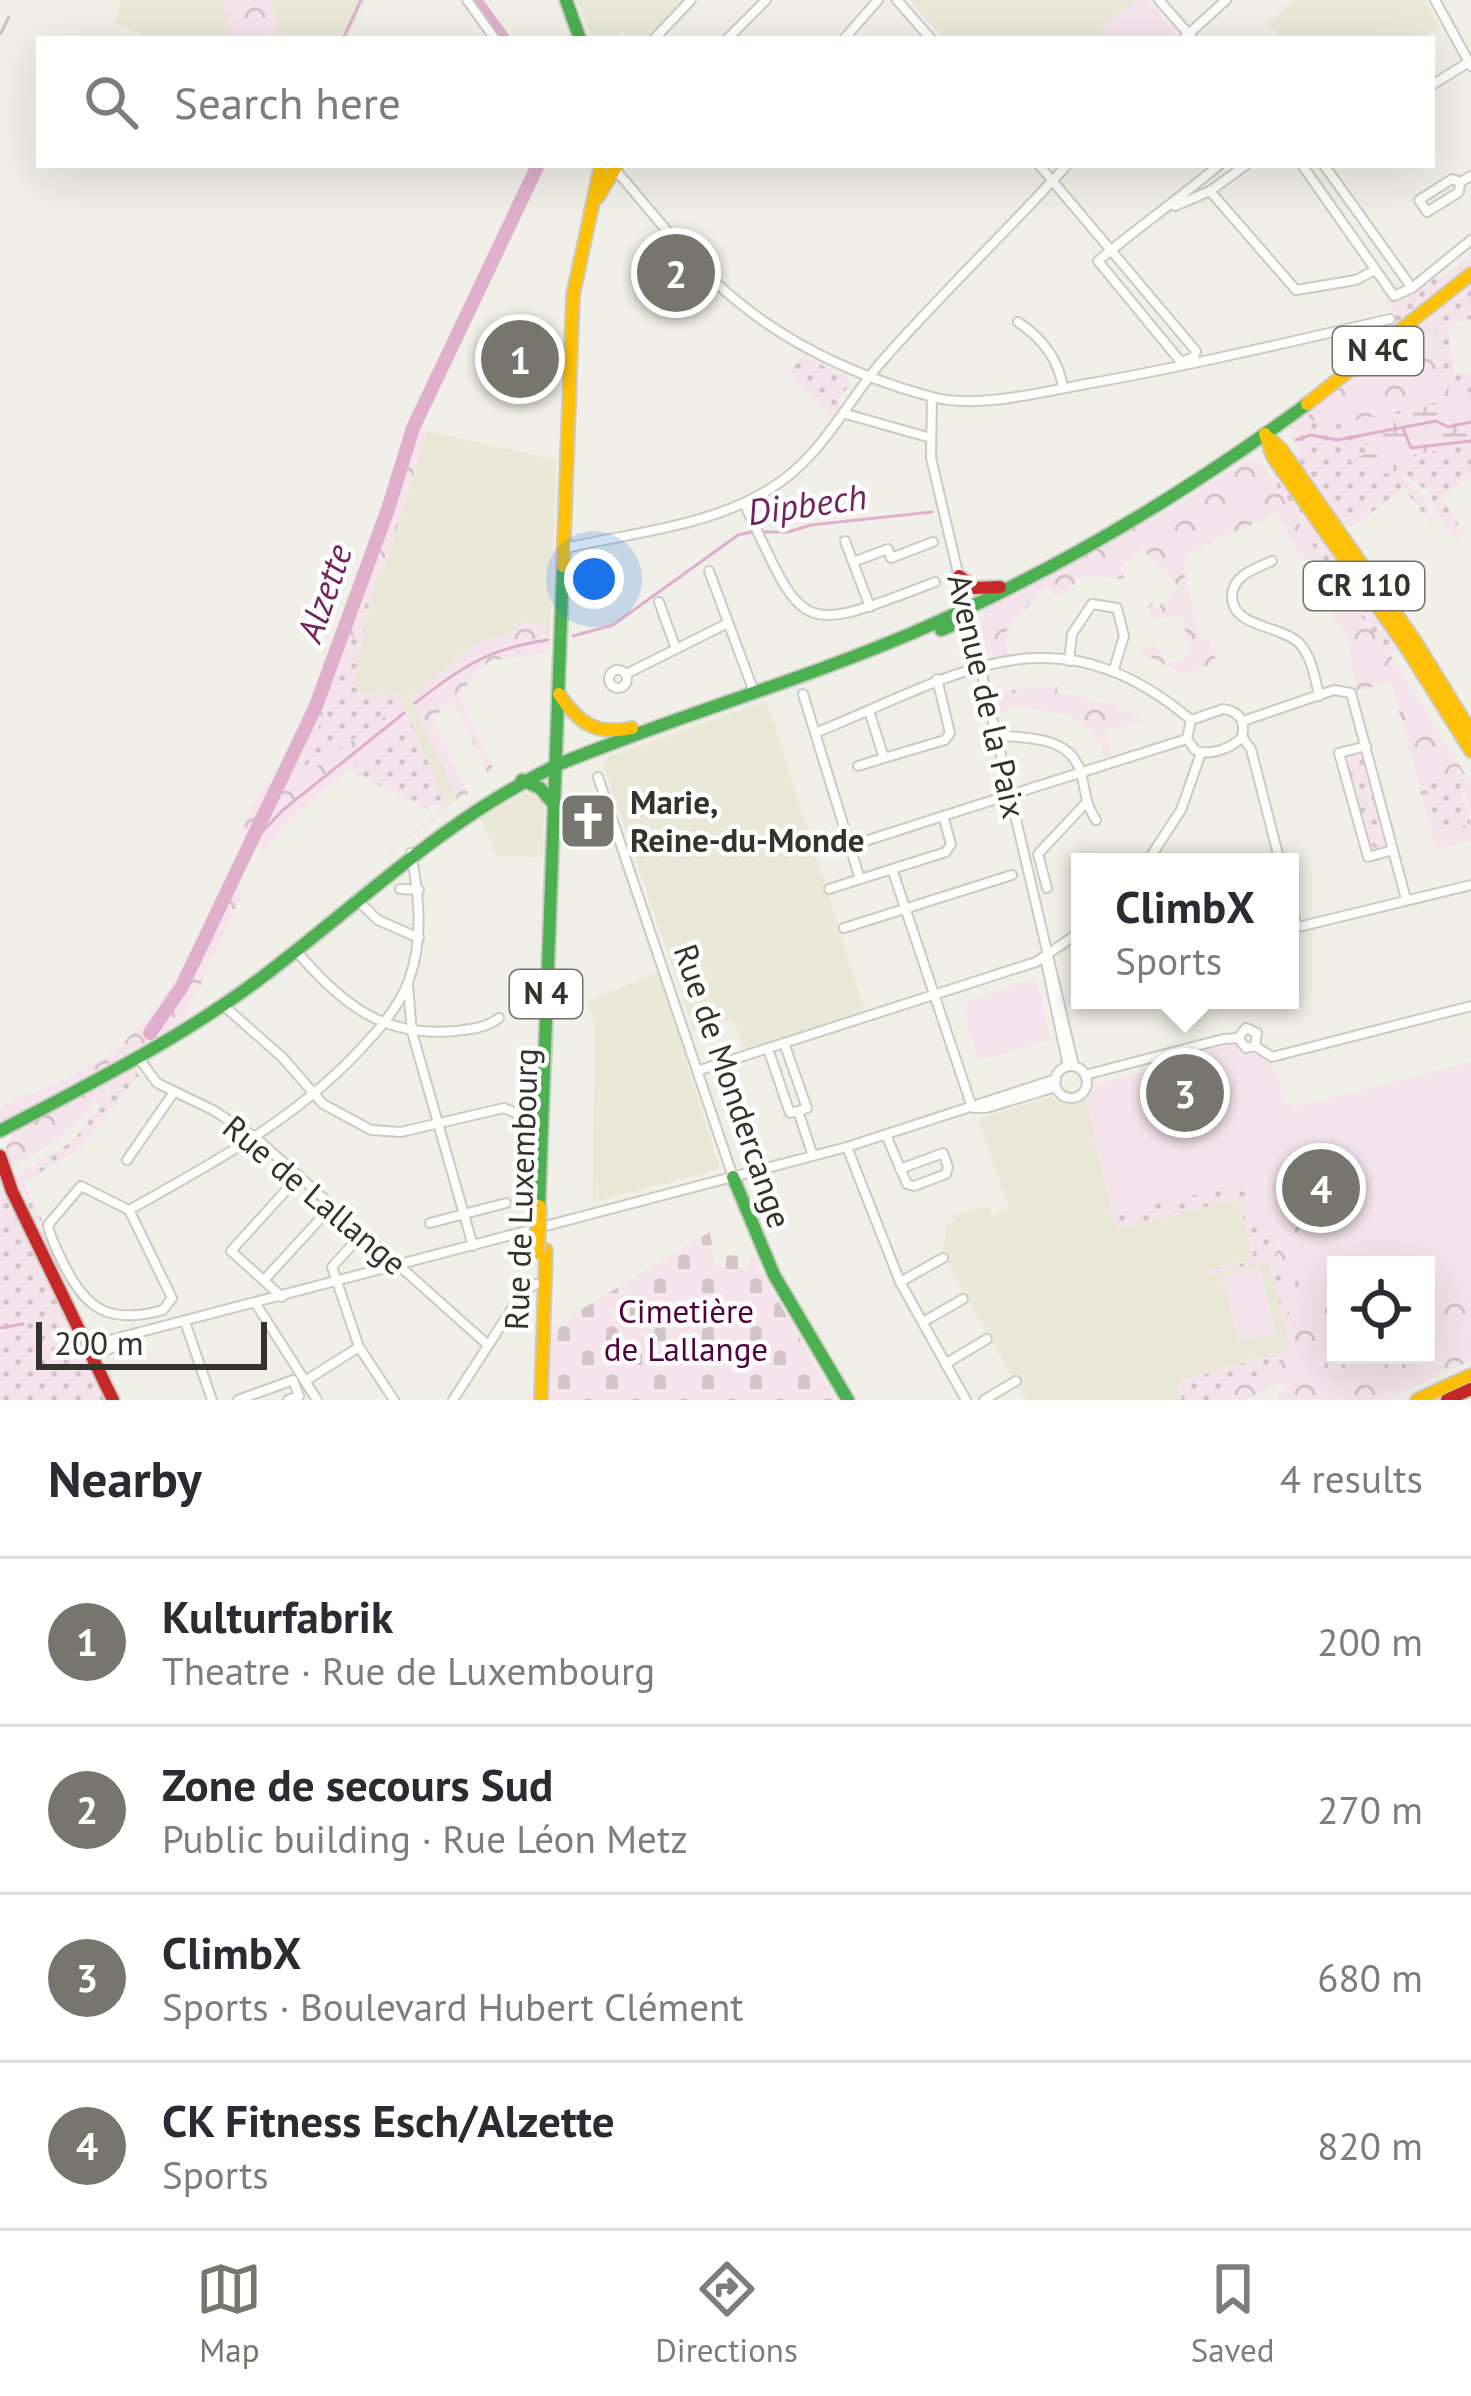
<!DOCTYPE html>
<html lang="en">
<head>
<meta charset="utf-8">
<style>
  body { margin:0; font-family:"PT Sans",sans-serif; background:#f2f2f3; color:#2b2b33 }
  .controls { position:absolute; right:36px; bottom:36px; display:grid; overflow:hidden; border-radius:0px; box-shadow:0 12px 48px #0002 }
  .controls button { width:108px; height:108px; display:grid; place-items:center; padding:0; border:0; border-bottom:3px solid #e1e1e2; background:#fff; color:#2b2b33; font:60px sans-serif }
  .scale { position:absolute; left:36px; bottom:30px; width:231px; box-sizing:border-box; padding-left:12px; border:6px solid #34332d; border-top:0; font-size:33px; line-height:42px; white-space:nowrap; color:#34332d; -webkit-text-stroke:9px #fff; paint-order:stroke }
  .you { position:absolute; left:594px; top:579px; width:42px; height:42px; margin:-30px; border:9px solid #fff; border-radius:50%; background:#1a73e8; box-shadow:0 0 0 18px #1a73e833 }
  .badge { display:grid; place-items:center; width:78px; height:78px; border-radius:50%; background:#76756e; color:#fff; font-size:39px; font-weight:700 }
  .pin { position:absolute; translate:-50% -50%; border:6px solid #fff; box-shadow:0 3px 12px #0006 }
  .popup { position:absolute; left:1071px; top:853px; width:228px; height:156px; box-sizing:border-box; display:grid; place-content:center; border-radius:0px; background:#fff; filter:drop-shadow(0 3px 9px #0005); font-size:39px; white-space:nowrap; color:#7c7c81 }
  .popup b { font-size:45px; color:#2b2b33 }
  .popup::after { content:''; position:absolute; left:50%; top:100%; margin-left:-24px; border:24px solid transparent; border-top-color:#fff }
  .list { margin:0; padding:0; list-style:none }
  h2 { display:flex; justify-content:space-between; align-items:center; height:156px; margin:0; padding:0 48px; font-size:51px }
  h2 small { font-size:39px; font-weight:400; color:#7c7c81 }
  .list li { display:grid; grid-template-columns:78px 1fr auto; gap:36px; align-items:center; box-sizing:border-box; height:168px; padding:0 48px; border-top:3px solid #e1e1e2 }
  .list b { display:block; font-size:45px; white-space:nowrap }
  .list p { margin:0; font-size:39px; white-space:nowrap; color:#7c7c81 }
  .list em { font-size:39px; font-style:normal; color:#7c7c81 }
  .icon { flex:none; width:66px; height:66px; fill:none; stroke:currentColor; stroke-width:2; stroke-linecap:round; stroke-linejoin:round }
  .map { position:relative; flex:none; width:1471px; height:1400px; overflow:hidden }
  .search { position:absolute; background:#fff; box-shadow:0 12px 48px #0002; left:36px; right:36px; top:36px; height:132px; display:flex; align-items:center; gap:30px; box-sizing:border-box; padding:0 42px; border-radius:0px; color:#7c7c81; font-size:45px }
  .sheet { height:828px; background:#fff }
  nav { display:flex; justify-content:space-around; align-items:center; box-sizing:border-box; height:168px; border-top:3px solid #e1e1e2; background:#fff; font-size:33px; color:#7c7c81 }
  nav a { display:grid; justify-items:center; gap:6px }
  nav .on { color:#76756e }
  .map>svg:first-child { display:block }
  .built { fill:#eae9d8 }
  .grass { fill:url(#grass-dots) }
  .forest { fill:url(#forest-crowns) }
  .wetland { fill:url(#wetland-marsh) }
  .cemetery { fill:url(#cemetery-stones) }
  .park { fill:#f5e4eb }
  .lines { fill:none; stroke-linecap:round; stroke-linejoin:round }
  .stream { stroke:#e0afcc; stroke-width:3 }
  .river { stroke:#e0afcc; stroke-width:14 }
  .street-casing { stroke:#cbcbc4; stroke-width:12 }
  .fast-casing { stroke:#cbcbc4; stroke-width:16 }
  .slow-casing { stroke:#cbcbc4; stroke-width:16 }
  .jam-casing { stroke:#cbcbc4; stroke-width:16 }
  .street { stroke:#fdfdfc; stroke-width:8 }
  .fast { stroke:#4caf50; stroke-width:12 }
  .slow { stroke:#ffc107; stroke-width:12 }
  .jam { stroke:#c62828; stroke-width:12 }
  .rail { stroke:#c5c4c2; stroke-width:3; stroke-dasharray:21 21; stroke-linecap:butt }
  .slow-bridge-casing { stroke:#cbcbc4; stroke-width:18; stroke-linecap:butt }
  .slow-bridge { stroke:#ffc107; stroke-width:14 }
  .labels { text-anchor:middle; stroke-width:9; stroke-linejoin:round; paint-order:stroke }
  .shield { fill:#fff; stroke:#71706c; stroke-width:3 }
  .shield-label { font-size:30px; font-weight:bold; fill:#34332d }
  .street-label { font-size:33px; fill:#34332d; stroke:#fff }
  .poi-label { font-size:33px; font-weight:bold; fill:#34332d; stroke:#fff; text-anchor:start }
  .park-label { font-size:33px; fill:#530040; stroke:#fff }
  .water-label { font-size:36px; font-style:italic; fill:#73225d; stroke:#fff }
</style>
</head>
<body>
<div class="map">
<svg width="1471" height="1400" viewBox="0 0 1471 1400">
  <defs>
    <pattern id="grass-dots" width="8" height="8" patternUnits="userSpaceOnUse" patternTransform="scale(3)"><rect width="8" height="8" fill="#f5e4eb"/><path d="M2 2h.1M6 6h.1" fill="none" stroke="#d3c4ca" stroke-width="1.8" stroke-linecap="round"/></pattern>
    <pattern id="forest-crowns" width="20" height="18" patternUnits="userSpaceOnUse" patternTransform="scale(3)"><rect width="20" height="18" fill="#f5e4eb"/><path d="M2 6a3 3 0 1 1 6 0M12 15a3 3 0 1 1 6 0" fill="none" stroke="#d3c4ca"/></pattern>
    <pattern id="wetland-marsh" width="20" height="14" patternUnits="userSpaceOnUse" patternTransform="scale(3)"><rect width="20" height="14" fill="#f5e4eb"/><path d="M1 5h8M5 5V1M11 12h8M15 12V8" fill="none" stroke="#d3c4ca"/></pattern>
    <pattern id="cemetery-stones" width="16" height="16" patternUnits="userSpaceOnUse" patternTransform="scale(3)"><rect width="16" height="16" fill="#f5e4eb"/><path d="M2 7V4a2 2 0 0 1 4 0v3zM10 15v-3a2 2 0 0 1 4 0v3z" fill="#d3c4ca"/></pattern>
  </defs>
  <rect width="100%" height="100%" fill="#f1f0e8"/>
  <g class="built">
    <polygon points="120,0 366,0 347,39 150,39 116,23"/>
    <polygon points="577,0 688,0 649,39 628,39 623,32 614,39 591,39"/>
    <polygon points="910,0 1135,0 1101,29 1109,39 943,39"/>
    <polygon points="1295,0 1425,0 1440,27 1421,39 1281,39 1268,22"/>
    <polygon points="427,431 557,460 549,638 544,633 516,631 475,644 411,697 458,800 446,806 398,695 391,698 358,691 353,684 377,572 383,572"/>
    <polygon points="767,701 865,1010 743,1050 733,1019 694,1031 603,764 607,757"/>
    <polygon points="530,791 544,804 543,858 497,856 479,817"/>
    <polygon points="659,972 719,1165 717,1170 593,1202 595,1022 586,1001"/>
    <polygon points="1049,1097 1071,1104 1086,1099 1116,1229 1238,1198 1254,1259 1208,1271 1208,1275 1268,1260 1291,1348 1178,1382 1182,1400 1026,1400 944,1259 946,1253 941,1244 946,1241 946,1226 955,1221 953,1215 990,1206 993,1216 1009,1208 977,1119"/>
  </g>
  <g class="grass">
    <polygon points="1471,254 1471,266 1392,331 1367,331 1382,328 1396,316 1385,297 1390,293 1394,296 1429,275 1443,277"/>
    <path d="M1471,283V319L1455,323L1449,334L1455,374L1471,371V476L1441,496L1465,535L1458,540C1444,528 1433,513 1432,495L1405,474L1401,477L1424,495L1433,526L1404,489L1350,528L1338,522L1288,451L1299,452L1290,436L1294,434L1291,428L1309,412L1308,419L1450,399L1433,315Z"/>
    <polygon points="803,356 847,377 851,384 836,401 841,404 832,418 788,373"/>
    <path d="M1272,462L1400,646L1390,654C1362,620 1267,497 1272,462Z"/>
    <polygon points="377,572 353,683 358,685 358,691 390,698 393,691 402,703 296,783"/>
    <polygon points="410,720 448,811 402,842 389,856 386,853 443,809 439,803 428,809 346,769"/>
    <polygon points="1358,752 1364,758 1386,840 1379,851 1369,844 1347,763 1349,754"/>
    <polygon points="1453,775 1458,778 1471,823 1438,834 1424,780 1432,778 1435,783"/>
    <polygon points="133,1069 147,1084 137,1077 80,1148 24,1183 44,1224 43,1228 61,1267 58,1268 15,1176 73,1141 100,1106 95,1101 109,1091 105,1084"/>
    <polygon points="0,1185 6,1194 105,1400 0,1400"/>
    <polygon points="1233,1185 1247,1194 1251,1209 1263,1206 1257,1214 1275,1229 1290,1315 1283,1317 1268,1260 1208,1275 1207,1271 1254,1258 1238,1199 1116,1229 1112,1215"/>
    <polygon points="1291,1348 1294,1358 1277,1361 1268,1379 1227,1394 1222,1400 1182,1400 1177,1383"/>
  </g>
  <g class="forest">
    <polygon points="222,0 271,0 278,39 231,39"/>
    <polygon points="1433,315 1450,399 1331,426 1308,419 1309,412"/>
    <path d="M413,428L427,431L383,573H377L298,781L402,703L410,720C358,761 307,800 264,851L241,836L240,829L266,781L277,785Z"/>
    <polygon points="1248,459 1263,464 1340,590 1392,657 1471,783 1471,813 1458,778 1453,775 1434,783 1432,779 1425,781 1438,834 1471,823 1471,841 1436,849 1391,682 1357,691 1346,634 1323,604 1305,613 1321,564 1298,556 1277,513 1189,553 1184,571 1201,640 1209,639 1217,662 1184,674 1138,651 1155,645 1167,663 1183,660 1190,651 1181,615 1151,620 1148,607 1152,603 1157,608 1179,587 1143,549 1120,568 1125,579 1082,576 1060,598 1045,587 1007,629 1007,656 987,655 981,626 986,607 1170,509"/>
    <polygon points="516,623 543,624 549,638 549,652 489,661 458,694 494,770 488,773 452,700 432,718 468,794 458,800 410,697 475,644 516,631"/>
    <path d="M1057,687V692L1107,704L1109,701L1145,721L1105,731L1112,755L1105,757C1091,710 1049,711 1009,706L1007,713H1001L996,690Z"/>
    <path d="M228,884L244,892L183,1022L0,1123V1107C37,1091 77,1077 110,1053C165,1013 195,942 228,884Z"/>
    <polygon points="105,1084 107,1096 95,1101 67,1134 11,1167 6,1146 14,1132"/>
    <polygon points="1292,1197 1299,1202 1306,1229 1301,1235 1303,1301 1336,1294 1336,1355 1426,1355 1426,1265 1409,1265 1429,1260 1471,1262 1471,1360 1386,1400 1278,1400 1277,1393 1286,1389 1283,1382 1244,1400 1222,1400 1226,1394 1224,1386 1253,1376 1269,1379 1277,1361 1293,1357 1283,1317 1290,1314 1277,1252 1280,1248 1275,1230 1257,1223 1257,1214 1264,1204"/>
  </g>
  <path class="wetland" d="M1462,397L1471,404V445L1417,454C1397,477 1375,481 1350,461L1372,451L1348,427Z"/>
  <polygon class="cemetery" points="710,1232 715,1265 725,1266 726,1255 739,1256 738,1267 748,1268 749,1257 753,1257 835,1400 547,1400 549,1329"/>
  <g class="park">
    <polygon points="1135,0 1147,0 1176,34 1171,39 1109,39 1101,29"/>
    <polygon points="1031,979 1039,986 1050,1040 978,1061 961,1004"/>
    <path d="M1238,1038L1240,1044C1274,1047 1276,1073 1284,1101L1295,1107L1471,1062V1262L1429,1260L1409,1265H1336V1294L1304,1301L1287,1243L1306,1229L1298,1202L1292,1198L1251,1210L1247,1194L1233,1185L1112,1215L1086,1099L1094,1085L1211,1053L1209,1042Z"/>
    <polygon points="1259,1267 1276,1332 1239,1342 1221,1276"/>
  </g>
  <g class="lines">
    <g class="stream">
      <polyline points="343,39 361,0"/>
      <polyline points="1403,428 1411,448 1471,441"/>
      <polyline points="1296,440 1311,435 1337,440 1436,421 1448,427 1471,422"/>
      <polyline points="762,532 788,532 811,525 932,512"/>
      <polyline points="573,636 613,625 738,535 752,532"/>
      <path d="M415,703C462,667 489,648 548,640"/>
      <polyline points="253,841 283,810 404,713"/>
      <polyline points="0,1328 23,1324"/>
    </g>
    <g class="river">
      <polyline points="475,0 503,39"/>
      <polyline points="150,1033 181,988 316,706 388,509 413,428 538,165"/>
    </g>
    <defs>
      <g id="street">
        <polyline points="467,0 495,39"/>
        <polyline points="897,0 931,39"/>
        <polyline points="1159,0 1193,39"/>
        <polyline points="1435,0 1471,66"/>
        <polyline points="654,39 691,0"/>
        <polyline points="727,39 766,0"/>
        <polyline points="844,39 878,0"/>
        <polyline points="1183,39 1226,0"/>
        <polyline points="1432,85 1469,62"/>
        <path d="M1039,165L1196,351L1194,357L1181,362L1098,261C1137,228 1179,199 1219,165"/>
        <polyline points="1302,165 1394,296 1412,288 1471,240"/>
        <polyline points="1324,165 1412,288"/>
        <path d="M613,167C653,213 690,263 737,301C794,348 862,378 932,397C978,409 1041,392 1086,384C1189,366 1289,342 1390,319"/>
        <polyline points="1460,182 1459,192 1427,212 1419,200 1452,179 1460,182 1471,176"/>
        <polyline points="1210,191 1296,290 1356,280 1375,270"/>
        <polyline points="1175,206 1210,191 1246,165"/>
        <path d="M1018,322C1042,338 1059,360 1063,388"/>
        <polyline points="932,397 931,458 1074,1066"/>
        <polyline points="846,414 931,438"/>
        <path d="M744,503C806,635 797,635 935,582"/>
        <polyline points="845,541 870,607"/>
        <path d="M565,548C631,533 710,526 768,490C822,458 844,405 883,360C942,293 1007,231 1067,165"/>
        <path d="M1272,561C1255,569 1232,575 1232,597C1233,628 1281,625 1299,643C1312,657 1315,678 1319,696"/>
        <polyline points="853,562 888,549 891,558 933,542"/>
        <polyline points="709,571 754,692"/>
        <polyline points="659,602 676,649"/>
        <polyline points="1069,661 1072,634 1092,604 1117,608 1124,636 1113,672"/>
        <circle cx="618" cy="679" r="9"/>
        <polyline points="626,674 728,623"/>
        <polyline points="803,694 860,879"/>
        <path d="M1223,709C1239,711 1246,721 1242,737C1232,748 1209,757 1195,750L1187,739L1191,720Z"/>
        <polyline points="869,711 884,758 945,740 950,733 937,679"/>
        <polyline points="1243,721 1334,690 1351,693 1406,899"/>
        <path d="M815,733C955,677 1052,603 1191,720"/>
        <path d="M996,735C1028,739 1070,735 1081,773C1086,792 1085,804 1096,820"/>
        <polyline points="1242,737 1251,749 1280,862"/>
        <polyline points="1366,746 1339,753 1368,857 1393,850"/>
        <polyline points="858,766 884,758"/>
        <polyline points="598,777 733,1177"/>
        <polyline points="943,816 1187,739"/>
        <polyline points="1147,862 1181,810 1201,753"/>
        <polyline points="892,869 972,1107"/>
        <polyline points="1047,888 1038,854 1085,804"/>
        <polyline points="400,889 419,890"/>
        <polyline points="829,889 946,852 951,844 943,816 850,846"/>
        <polyline points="356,899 378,920 419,938"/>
        <polyline points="1290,900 1297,927"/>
        <polyline points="844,928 1012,875"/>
        <polyline points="1290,929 1471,885"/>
        <path d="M296,951C342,1003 381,1038 455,1031C472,1029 486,1028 499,1018"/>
        <polyline points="1046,962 1068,1066"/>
        <polyline points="408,986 412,1032 473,1246"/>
        <polyline points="224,1006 282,1057 323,1104 371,1130 401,1132 504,1108 518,1114"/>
        <polyline points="1238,1038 1246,1048 1255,1046"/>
        <polyline points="784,1043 807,1108 798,1111 813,1156"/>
        <polyline points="1255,1046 1272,1057 1471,1006"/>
        <polyline points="768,1049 790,1113 798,1111"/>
        <polyline points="138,1057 157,1083 213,1110 256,1138 488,1345"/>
        <circle cx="1071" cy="1082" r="16"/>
        <polyline points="697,1071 1036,962 1080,932"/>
        <polyline points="1085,1075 1223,1039 1238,1038 1246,1028 1257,1033 1255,1046"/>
        <polyline points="974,1108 986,1108 1056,1087"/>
        <polyline points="886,1135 907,1184 914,1186 946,1174 948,1167 943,1153 900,1169"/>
        <polyline points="847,1147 900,1282 966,1400"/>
        <polyline points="127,1160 174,1092"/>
        <path d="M129,1210L172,1298L163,1310C109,1325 86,1310 62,1261C57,1249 50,1238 48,1225L81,1186L129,1210C216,1161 301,1117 368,1041C384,1024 401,1002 409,980C424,937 419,897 411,853"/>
        <polyline points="430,1223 506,1203"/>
        <polyline points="363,1233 332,1267 359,1347 394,1400"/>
        <polyline points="264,1280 332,1206"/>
        <polyline points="900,1282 943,1258"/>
        <polyline points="282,1297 231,1251 299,1176"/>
        <polyline points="256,1304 317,1400"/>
        <polyline points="185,1322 212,1400"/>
        <polyline points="923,1322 963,1299"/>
        <polyline points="87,1346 847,1147 1056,1079"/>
        <polyline points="92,1357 133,1338"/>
        <polyline points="945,1364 987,1339"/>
        <polyline points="305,1381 359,1347"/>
        <polyline points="238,1400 293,1380 299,1396 288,1400"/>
        <polyline points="453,1400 522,1293 536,1284"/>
        <polyline points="984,1400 1016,1381"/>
      </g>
      <g id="fast">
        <polyline points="566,0 580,39"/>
        <polyline points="941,630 955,624 971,629"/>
        <path d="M557,765C673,717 794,683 910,634C1051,574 1183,495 1307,404"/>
        <polyline points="522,780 540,788 552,802"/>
        <path d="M0,1131C89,1084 180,1039 261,978C362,902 440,822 557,765"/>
        <polyline points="733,1177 774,1275 848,1400"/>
        <polyline points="539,1207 563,566"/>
      </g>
      <g id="slow">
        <polyline points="598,197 617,165"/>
        <polyline points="1307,404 1471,274"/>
        <polyline points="1265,434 1273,457 1406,647 1471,751"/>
        <polyline points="1269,438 1282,450 1415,641 1471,732"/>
        <polyline points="563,566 573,295 601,165"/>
        <path d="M559,694C578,723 597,736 632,728"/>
        <polyline points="541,1400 546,1250"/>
        <polyline points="1417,1400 1471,1375"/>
      </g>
      <g id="jam">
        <polyline points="959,576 975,588 1000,587"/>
        <polyline points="0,1156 12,1191 113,1400"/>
        <polyline points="1447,1400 1471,1389"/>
      </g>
    </defs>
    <use href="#street" class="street-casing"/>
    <use href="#fast" class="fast-casing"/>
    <use href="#slow" class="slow-casing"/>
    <use href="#jam" class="jam-casing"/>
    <use href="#street" class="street"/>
    <use href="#fast" class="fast"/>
    <use href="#slow" class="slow"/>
    <use href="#jam" class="jam"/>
    <polyline class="rail" points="0,35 17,0"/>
    <defs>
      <polyline id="slow-bridge" points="537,1252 539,1207"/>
    </defs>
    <use href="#slow-bridge" class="slow-bridge-casing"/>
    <use href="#slow-bridge" class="slow-bridge"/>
  </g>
  <defs>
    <symbol id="church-square" viewBox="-11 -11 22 22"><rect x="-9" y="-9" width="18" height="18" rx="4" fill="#76756e" stroke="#fff"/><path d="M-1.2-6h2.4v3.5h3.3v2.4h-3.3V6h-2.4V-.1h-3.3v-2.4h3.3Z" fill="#fff"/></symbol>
  </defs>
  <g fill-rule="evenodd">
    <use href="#church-square" x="555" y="788" width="66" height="66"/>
  </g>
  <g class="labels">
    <g class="shield">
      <rect x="1333" y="327" width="90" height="48" rx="9"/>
      <rect x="1304" y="562" width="120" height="48" rx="9"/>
      <rect x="510" y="970" width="72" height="48" rx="9"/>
    </g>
    <g class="shield-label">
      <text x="1378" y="361">N 4C</text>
      <text x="1364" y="596">CR 110</text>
      <text x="546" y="1004">N 4</text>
    </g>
    <g class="street-label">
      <text transform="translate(987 696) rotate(77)" y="12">Avenue de la Paix</text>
      <text transform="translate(733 1086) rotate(71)" y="12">Rue de Mondercange</text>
      <text transform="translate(521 1189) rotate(-88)" y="12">Rue de Luxembourg</text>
      <text transform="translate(315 1195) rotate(40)" y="12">Rue de Lallange</text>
    </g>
    <g class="poi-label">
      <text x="630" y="814">Marie,<tspan x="630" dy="38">Reine-du-Monde</tspan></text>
    </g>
    <g class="park-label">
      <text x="686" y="1323">Cimetière<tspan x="686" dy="38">de Lallange</tspan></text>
    </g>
    <g class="water-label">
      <text transform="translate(807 504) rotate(-8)" y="13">Dipbech</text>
      <text transform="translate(324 593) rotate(-71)" y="13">Alzette</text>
    </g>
  </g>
</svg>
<div class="controls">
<button><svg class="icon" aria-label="locate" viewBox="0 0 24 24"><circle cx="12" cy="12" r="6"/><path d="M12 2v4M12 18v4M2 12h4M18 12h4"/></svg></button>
</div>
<div class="scale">200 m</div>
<div class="you"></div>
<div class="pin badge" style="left:520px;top:359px">1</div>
<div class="pin badge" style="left:676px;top:273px">2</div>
<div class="pin badge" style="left:1185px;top:1093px">3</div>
<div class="popup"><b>ClimbX</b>Sports</div>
<div class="pin badge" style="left:1321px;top:1188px">4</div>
<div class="search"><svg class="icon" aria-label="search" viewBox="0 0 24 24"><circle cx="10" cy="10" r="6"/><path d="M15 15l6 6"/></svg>Search here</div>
</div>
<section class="sheet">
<h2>Nearby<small>4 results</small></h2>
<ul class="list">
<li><span class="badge">1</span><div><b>Kulturfabrik</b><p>Theatre · Rue de Luxembourg</p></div><em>200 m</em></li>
<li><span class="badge">2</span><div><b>Zone de secours Sud</b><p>Public building · Rue Léon Metz</p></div><em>270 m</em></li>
<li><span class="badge">3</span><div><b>ClimbX</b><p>Sports · Boulevard Hubert Clément</p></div><em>680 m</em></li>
<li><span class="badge">4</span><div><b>CK Fitness Esch/Alzette</b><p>Sports</p></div><em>820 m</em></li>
</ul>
</section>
<nav>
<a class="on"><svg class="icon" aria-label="map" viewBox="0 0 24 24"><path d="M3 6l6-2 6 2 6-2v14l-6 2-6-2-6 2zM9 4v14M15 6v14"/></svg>Map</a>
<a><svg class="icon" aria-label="directions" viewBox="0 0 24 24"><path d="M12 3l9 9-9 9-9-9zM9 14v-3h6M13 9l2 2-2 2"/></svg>Directions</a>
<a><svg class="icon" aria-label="saved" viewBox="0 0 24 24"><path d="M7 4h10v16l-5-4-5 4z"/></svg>Saved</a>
</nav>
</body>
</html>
